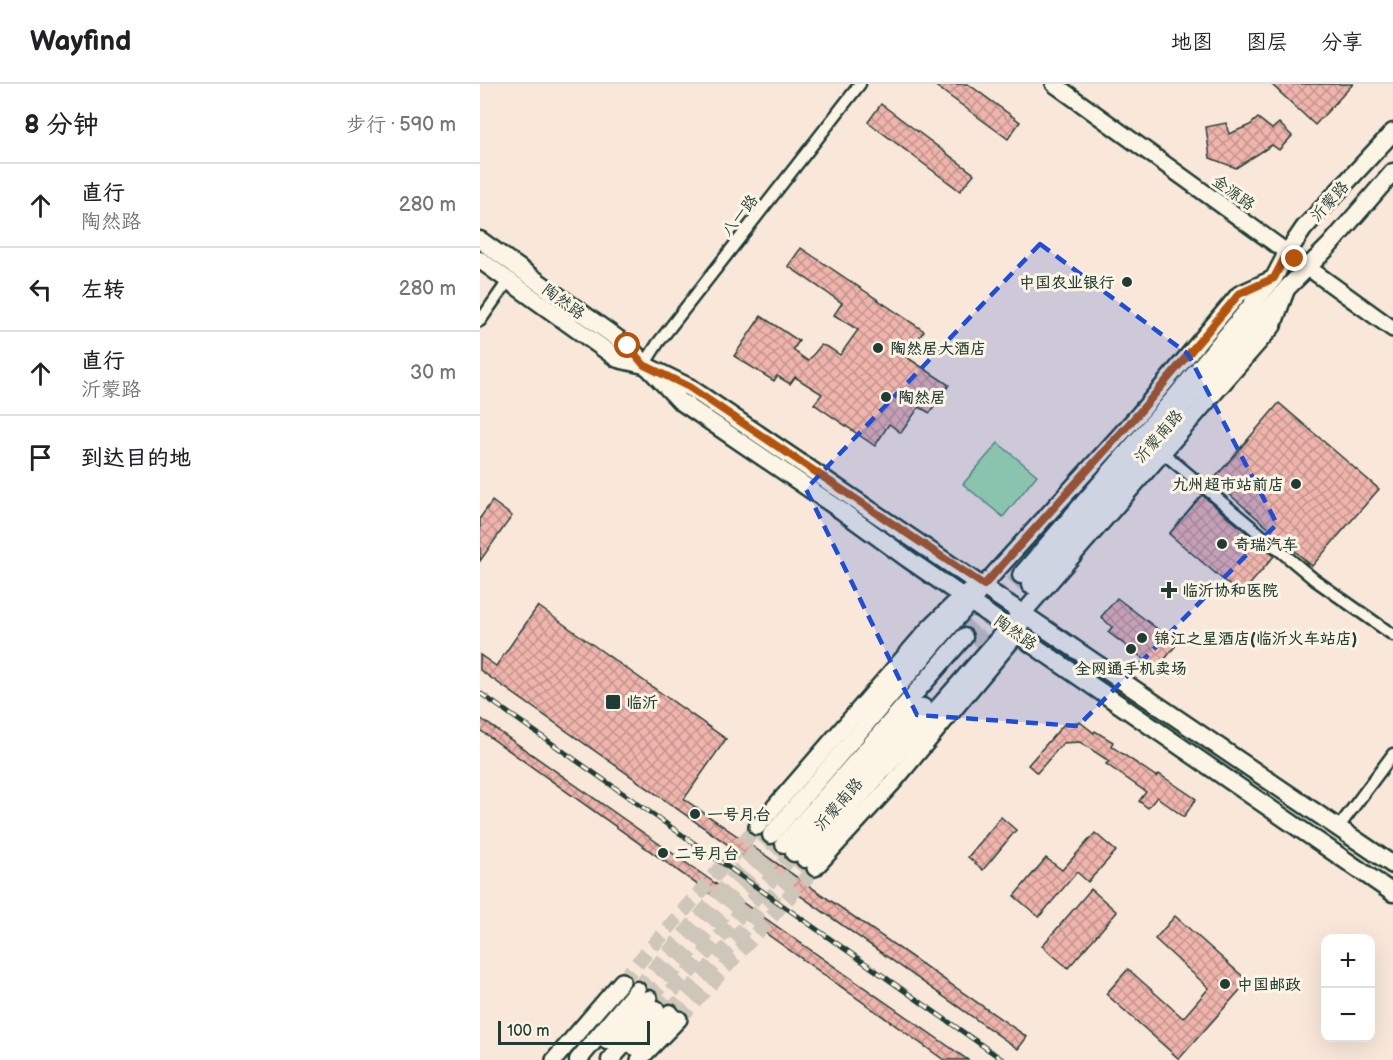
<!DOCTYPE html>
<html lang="zh">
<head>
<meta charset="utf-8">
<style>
  body { margin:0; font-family:"Balsamiq Sans","LXGW WenKai TC",sans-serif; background:#f6f6f6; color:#202124 }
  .controls { position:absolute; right:18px; bottom:18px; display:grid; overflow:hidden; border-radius:12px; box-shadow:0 6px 24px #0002 }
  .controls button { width:54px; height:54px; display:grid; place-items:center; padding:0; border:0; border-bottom:2px solid #e0e0e0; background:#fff; color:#202124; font:30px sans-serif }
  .scale { position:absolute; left:18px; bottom:15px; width:152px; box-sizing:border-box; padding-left:6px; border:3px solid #1f3d34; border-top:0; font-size:16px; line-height:21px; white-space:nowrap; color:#1f3d34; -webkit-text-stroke:4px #fcf5e5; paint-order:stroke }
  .stop { position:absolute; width:18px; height:18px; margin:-14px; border:4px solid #b45309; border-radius:50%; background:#fff }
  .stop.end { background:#b45309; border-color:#fff; box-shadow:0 2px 6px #0008 }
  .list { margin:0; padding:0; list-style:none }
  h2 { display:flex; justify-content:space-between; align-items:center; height:78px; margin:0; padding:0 24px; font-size:26px }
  h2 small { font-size:20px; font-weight:400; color:#757577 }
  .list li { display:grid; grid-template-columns:39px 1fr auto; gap:18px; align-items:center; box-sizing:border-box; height:84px; padding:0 24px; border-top:2px solid #e0e0e0 }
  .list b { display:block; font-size:22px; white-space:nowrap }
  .list p { margin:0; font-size:20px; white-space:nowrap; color:#757577 }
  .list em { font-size:20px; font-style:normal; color:#757577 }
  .icon { flex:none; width:33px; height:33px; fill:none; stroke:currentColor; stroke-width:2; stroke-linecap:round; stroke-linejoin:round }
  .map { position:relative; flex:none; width:913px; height:976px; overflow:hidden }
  header { display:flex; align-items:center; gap:36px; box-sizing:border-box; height:84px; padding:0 30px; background:#fff; border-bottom:2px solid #e0e0e0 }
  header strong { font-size:28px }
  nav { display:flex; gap:33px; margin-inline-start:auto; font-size:21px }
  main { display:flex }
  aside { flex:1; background:#fff }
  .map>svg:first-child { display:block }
  .grass { fill:#a6e1a6; stroke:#628f6d; stroke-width:1.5 }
  .building { fill:url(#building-cross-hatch); stroke:#1f3d34; stroke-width:1.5 }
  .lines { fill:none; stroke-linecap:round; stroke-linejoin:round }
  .secondary-tunnel { stroke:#cdc6b9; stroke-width:15; stroke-dasharray:15 8; stroke-linecap:butt }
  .primary-tunnel { stroke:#cdc6b9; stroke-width:16; stroke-dasharray:16 8; stroke-linecap:butt }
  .street-casing { stroke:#1f3d34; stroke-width:15 }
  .secondary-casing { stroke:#1f3d34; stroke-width:20 }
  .primary-casing { stroke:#1f3d34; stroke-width:21 }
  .street { stroke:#fcf5e5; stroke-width:10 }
  .secondary { stroke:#fcf5e5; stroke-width:15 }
  .primary { stroke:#fcf5e5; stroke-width:16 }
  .rail-casing { stroke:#1f3d34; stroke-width:5 }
  .rail { stroke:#fcf5e5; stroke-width:3; stroke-dasharray:9; stroke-linecap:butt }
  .route { stroke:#b45309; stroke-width:8 }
  .marked { fill:#1d4ed8; fill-opacity:0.2; stroke:#1d4ed8; stroke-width:4.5; stroke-dasharray:12 8; stroke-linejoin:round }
  .poi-dot { fill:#1f3d34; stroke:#fcf5e5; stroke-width:2 }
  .labels { text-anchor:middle; stroke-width:6; stroke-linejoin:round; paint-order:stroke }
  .street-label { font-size:16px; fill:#1f3d34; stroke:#fcf5e5 }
  .poi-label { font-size:16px; font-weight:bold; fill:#1f3d34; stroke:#fcf5e5; text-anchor:start }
</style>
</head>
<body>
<header>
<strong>Wayfind</strong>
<nav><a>地图</a><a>图层</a><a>分享</a></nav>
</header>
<main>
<aside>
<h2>8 分钟<small>步行 · 590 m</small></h2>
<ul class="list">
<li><svg class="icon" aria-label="ahead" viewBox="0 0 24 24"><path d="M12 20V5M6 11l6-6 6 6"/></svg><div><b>直行</b><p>陶然路</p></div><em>280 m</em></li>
<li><svg class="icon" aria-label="left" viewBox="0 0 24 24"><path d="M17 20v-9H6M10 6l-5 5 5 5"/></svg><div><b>左转</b></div><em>280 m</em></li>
<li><svg class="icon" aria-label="ahead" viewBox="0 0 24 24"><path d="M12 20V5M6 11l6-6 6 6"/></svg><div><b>直行</b><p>沂蒙路</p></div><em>30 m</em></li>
<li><svg class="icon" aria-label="arrive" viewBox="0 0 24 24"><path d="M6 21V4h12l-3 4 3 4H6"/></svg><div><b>到达目的地</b></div></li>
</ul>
</aside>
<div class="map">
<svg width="913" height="976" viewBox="0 0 913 976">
  <defs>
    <pattern id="building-cross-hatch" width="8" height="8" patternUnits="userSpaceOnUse" patternTransform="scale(1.5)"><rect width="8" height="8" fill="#efb4ac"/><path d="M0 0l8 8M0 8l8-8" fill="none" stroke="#c1948d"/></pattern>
  </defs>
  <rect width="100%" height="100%" fill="#f9e8da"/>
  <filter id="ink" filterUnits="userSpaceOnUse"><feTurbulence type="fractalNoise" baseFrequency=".0167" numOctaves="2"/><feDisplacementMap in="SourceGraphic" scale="12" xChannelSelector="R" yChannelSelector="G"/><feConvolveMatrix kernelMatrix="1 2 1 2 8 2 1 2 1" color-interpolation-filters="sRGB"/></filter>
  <g filter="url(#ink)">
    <polygon class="grass" points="518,359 557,391 523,433 483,400"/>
    <g class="building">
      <polygon points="453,0 488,0 540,38 528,55"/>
      <polygon points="791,0 873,0 835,41"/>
      <polygon points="401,20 494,90 480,107 388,38"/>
      <polygon points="778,34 792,45 799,39 812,52 799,66 792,61 756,84 730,74 726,43 746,39 749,50 770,41"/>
      <polygon points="321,164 444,247 425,272 469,301 450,329 439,323 421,349 409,340 395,362 334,320 342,310 315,293 310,300 297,292 294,297 254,272 281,232 319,257 313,266 328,277 341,261 348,263 360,271 378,246 354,231 362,219 308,182"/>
      <polygon points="799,319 899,405 832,482 733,396"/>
      <polygon points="722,411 794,472 761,511 689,450"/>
      <polygon points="12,417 32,432 0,477 0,434"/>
      <polygon points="637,514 697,560 677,585 628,548 632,543 621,533"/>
      <polygon points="58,522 246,655 204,715 547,953 538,965 0,586 0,571 16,582"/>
      <polygon points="0,634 259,816 488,976 464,976 0,646"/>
      <polygon points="600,638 614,649 615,647 633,658 631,662 677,693 679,690 716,715 704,733 677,713 668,724 659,717 666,708 626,680 629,677 600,658 583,659 557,689 548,681 584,640"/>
      <polygon points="521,733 536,746 503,786 488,773"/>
      <polygon points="615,749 636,767 608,798 597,788 559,833 534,812 566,774 582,786"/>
      <polygon points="611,805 637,828 588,884 562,862"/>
      <polygon points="695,832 768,897 699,975 626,910 648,885 703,934 729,904 675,855"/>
    </g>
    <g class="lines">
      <g class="secondary-tunnel">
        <polyline points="142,897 277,743"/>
        <polyline points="199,935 335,784"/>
      </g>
      <g class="primary-tunnel">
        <polyline points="484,553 541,491"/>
        <polyline points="496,562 550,501"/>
        <polyline points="157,906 291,751"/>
        <polyline points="169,915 304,760"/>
        <polyline points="176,925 314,769"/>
        <polyline points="190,929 325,775"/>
      </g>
      <defs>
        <g id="street">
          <polyline points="0,237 28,197"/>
          <polyline points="164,281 178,259 380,0"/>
          <polyline points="682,368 835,496 913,551"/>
          <polyline points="858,744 913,670"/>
        </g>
        <g id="secondary">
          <polyline points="574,0 913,245"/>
          <polyline points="277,743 449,544 483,511 504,501 520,483 659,330 759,210 794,194"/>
          <polyline points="335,784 412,700 538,549 544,528 793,242 806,207"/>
          <polyline points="74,976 142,897"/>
          <polyline points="159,976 199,935"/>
        </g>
        <g id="primary">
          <polyline points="0,156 148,262 200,317 362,427 428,475 913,809"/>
          <polyline points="0,176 138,275 164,281 209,303 913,781"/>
          <polyline points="541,491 695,313 794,194 807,169 824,144 913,48"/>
          <polyline points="550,501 705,320 807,204 849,162 913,88"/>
          <polyline points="291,751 498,509"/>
          <polyline points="304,760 484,553"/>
          <polyline points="314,769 443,623"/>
          <polyline points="325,775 536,535"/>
          <polyline points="127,957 169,915"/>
          <polyline points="155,963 190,929"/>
          <polyline points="98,976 157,906"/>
          <polyline points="130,976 176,925"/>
        </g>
      </defs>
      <use href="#street" class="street-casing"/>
      <use href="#secondary" class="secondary-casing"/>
      <use href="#primary" class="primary-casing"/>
      <use href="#street" class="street"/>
      <use href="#secondary" class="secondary"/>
      <use href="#primary" class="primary"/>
      <defs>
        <polyline id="rail" points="0,609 523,976"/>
      </defs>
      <use href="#rail" class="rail-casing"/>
      <use href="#rail" class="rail"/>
    </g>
  </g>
  <g class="lines" filter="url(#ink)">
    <polyline class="route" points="148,262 164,281 209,303 504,501 658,330 759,210 794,194 807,169 815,175"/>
  </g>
  <path class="marked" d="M560,160L708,270L797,440L598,642L437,631L326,405Z"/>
  <g class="poi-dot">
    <circle cx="647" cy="198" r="6"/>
    <circle cx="398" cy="264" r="6"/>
    <circle cx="406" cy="313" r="6"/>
    <circle cx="816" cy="400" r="6"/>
    <circle cx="742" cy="460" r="6"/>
    <path d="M686 497h6v6h6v6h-6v6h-6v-6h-6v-6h6z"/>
    <circle cx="662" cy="554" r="6"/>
    <circle cx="651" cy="565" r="6"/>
    <rect x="125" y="610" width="16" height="16" rx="3"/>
    <circle cx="215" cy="730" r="6"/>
    <circle cx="183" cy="769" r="6"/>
    <circle cx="745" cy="900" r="6"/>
  </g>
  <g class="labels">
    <g class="street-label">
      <text transform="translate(754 108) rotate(36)" y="6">金源路</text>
      <text transform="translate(849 117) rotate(-48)" y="6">沂蒙路</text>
      <text transform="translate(259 131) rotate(-52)" y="6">八一路</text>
      <text transform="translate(84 217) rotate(36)" y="6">陶然路</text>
      <text transform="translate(678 352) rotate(-49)" y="6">沂蒙南路</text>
      <text transform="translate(536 548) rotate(35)" y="6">陶然路</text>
      <text transform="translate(358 720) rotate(-49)" y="6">沂蒙南路</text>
    </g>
    <g class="poi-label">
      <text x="635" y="204" text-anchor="end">中国农业银行</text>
      <text x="410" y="270">陶然居大酒店</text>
      <text x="418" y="319">陶然居</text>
      <text x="804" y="406" text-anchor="end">九州超市站前店</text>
      <text x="754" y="466">奇瑞汽车</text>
      <text x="702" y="512">临沂协和医院</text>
      <text x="674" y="560">锦江之星酒店(临沂火车站店)</text>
      <text x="651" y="590" text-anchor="middle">全网通手机卖场</text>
      <text x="146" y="624">临沂</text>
      <text x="227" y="736">一号月台</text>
      <text x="195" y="775">二号月台</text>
      <text x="757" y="906">中国邮政</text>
    </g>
  </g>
</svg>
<div class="controls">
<button>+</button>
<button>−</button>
</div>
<div class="scale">100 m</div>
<div class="stop" style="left:148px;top:262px"></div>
<div class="stop end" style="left:815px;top:175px"></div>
</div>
</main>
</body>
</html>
